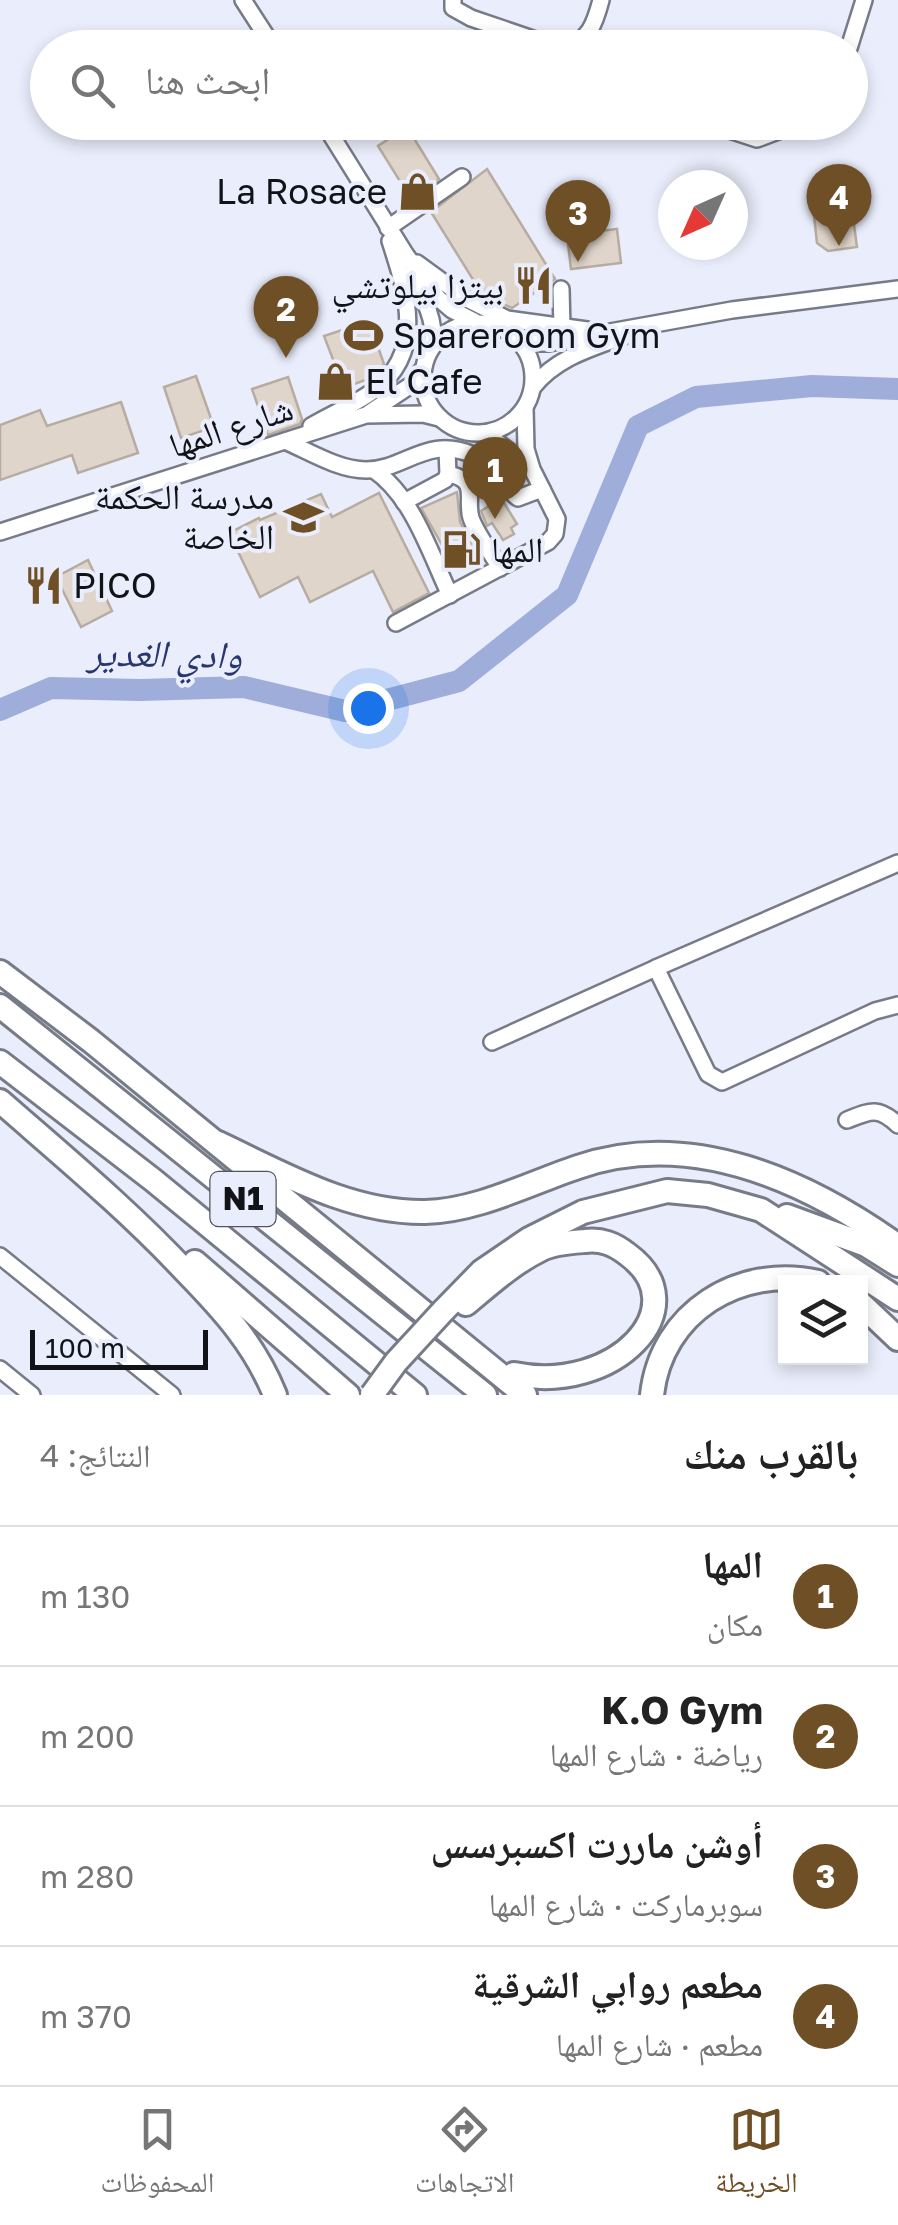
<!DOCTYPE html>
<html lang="ar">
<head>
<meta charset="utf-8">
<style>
  body { margin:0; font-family:"Golos Text","Noto Naskh Arabic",sans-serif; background:#f2f2f2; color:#222; direction:rtl }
  .controls { position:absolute; right:30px; bottom:30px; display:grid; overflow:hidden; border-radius:0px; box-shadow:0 5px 15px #0003 }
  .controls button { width:90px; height:90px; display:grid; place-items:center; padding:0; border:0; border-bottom:2px solid #e0e0e0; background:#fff; color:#222; font:50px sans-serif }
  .compass { position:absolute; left:658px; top:170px; width:90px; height:90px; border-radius:50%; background:#fff; box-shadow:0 5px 15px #0003; rotate:225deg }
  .scale { position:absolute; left:30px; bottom:25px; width:178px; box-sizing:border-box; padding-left:10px; border:5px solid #111318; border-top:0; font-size:28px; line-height:35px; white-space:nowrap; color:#111318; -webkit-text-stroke:8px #eaeefc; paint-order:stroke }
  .you { position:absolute; left:368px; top:708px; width:35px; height:35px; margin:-25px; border:8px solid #fff; border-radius:50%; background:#1a73e8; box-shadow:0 0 0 15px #1a73e833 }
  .badge { display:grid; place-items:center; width:65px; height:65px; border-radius:50%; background:#6f4f25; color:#fff; font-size:32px; font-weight:700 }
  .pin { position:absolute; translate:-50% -82px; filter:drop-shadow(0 2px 5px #0008) }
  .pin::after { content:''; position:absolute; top:52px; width:35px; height:30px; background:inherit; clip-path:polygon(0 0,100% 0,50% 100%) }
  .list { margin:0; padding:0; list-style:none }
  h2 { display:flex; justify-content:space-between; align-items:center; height:130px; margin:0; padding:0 40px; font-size:42px }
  h2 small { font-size:32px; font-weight:400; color:#767676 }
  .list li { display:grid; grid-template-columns:65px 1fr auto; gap:30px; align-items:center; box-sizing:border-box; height:140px; padding:0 40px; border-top:2px solid #e0e0e0 }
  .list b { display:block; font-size:38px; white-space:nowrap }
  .list p { margin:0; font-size:32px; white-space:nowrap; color:#767676 }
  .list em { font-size:32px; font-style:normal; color:#767676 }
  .icon { flex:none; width:55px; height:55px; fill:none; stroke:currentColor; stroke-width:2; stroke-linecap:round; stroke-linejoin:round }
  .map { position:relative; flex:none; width:898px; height:1395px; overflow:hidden; direction:ltr }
  .search { position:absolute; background:#fff; box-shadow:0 5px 15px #0003; left:30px; right:30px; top:30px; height:110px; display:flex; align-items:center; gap:25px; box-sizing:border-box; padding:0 35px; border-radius:55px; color:#767676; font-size:38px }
  .sheet { height:690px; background:#fff }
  nav { display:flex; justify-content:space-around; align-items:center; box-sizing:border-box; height:140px; border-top:2px solid #e0e0e0; background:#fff; font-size:28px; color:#767676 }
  nav a { display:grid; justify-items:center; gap:5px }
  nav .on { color:#6f4f25 }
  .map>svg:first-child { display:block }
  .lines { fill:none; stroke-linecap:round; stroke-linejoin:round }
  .river { stroke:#9eadd9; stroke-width:22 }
  .building { fill:#e0d5ca; stroke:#b6aca1; stroke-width:2.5 }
  .minor-casing { stroke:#767b87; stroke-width:20 }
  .highway-casing { stroke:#767b87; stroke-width:28 }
  .minor { stroke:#fff; stroke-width:15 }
  .highway { stroke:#fff; stroke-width:22 }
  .highway-bridge-casing { stroke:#767b87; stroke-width:28; stroke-linecap:butt }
  .highway-bridge { stroke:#fff; stroke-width:22 }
  .labels { text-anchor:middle; stroke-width:8; stroke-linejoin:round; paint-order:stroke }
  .shield { fill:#eaeefc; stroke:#52555c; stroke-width:2.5 }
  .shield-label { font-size:32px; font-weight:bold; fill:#111318 }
  .poi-label { font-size:35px; fill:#111318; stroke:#eaeefc; text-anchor:start }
  .street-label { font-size:35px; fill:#111318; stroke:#eaeefc }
  .water-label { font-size:38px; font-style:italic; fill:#2a376f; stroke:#eaeefc }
</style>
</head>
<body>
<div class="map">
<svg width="898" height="1395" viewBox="0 0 898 1395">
  <rect width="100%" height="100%" fill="#eaeefc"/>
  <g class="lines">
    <polyline class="river" points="0,710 51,688 140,690 244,687 345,711 459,681 567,595 638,426 696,397 812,386 898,389"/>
  </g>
  <g class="building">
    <polygon points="407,127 439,179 411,199 378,146"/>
    <polygon points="487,169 555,279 512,308 482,294 431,212"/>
    <polygon points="851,202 857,247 828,251 817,243 814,216 823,206"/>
    <polygon points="617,229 621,263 571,269 567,235"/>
    <polygon points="369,321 384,364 371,378 344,388 324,336"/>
    <polygon points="196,376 214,427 181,438 164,387"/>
    <polygon points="288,377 302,419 300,424 268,435 252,389"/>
    <polygon points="121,402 138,453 78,473 72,455 0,480 0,425 40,410 47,426"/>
    <polygon points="457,492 460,522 478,554 454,566 421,508"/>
    <polygon points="379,493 429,593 393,612 373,571 310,602 298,577 260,597 229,533 259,518 260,520 321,494 332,517"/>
    <polygon points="501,498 517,524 511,528 514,534 503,540 492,523 487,526 481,511"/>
    <polygon points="88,560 112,611 81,627 56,577"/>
  </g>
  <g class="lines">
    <defs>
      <g id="minor">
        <polyline points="243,0 274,48"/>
        <polyline points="453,0 453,8 471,18 559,48"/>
        <path d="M563,48C589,42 595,23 601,0"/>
        <polyline points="849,48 864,0"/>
        <polyline points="323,122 406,255 438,298 452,310 474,321"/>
        <polyline points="705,122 757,139 781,130 787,122"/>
        <polyline points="388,228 462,177"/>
        <polyline points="417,263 465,298 507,319 587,330"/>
        <path d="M410,275C423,297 437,320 432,346"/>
        <polyline points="561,289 562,328"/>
        <circle cx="478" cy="378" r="55"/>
        <polyline points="516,337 533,343 549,343 732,310 898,289"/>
        <path d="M533,387C557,357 592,348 627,335"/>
        <polyline points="369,413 414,383 421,371"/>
        <path d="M311,426C331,414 354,405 373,391C426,353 407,293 390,241"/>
        <polyline points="485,433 530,467"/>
        <path d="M285,441C310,452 339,470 366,470C405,470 427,435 473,455C493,464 502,486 518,498L542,489"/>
        <path d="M374,470C413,497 430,553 450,595"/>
        <path d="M448,474C480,480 465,498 471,518C477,535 491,552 500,568"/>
        <polyline points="404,502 445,480 448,474 447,450"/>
        <polyline points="0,532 366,415 423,414 439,418"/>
        <polyline points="396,623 548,542 555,534 557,519 532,469 526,449 525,408"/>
        <polyline points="656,968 898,863"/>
        <polyline points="492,1042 656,968 708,1074 722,1082 875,1011 898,1005"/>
        <path d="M847,1120C870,1111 878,1106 898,1125"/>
        <polyline points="0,1256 172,1395"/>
        <polyline points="0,1369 32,1395"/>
      </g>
      <g id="highway">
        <polyline points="0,972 91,1041 525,1395"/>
        <polyline points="0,1006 485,1395"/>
        <polyline points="0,1062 153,1180 415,1395"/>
        <path d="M0,1101C64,1157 128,1210 186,1272C223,1310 255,1345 275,1395"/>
        <path d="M218,1143C284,1174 350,1213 425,1212C477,1211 530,1183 578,1167C691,1128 807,1181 898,1246"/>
        <polyline points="787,1216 866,1245 898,1265"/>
        <polyline points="195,1262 348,1395"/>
        <polyline points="860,1303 898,1339"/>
        <path d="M466,1304C489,1285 513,1263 540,1250C552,1243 571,1242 585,1241C602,1239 614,1244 627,1254C700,1307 614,1395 514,1374"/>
        <polyline points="443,1311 482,1271 529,1239 583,1212 667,1191 708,1195 761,1210 898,1299"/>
        <path d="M652,1395C661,1312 740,1264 818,1282"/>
      </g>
    </defs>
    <use href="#minor" class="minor-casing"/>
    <use href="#highway" class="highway-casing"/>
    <use href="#minor" class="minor"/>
    <use href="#highway" class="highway"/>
    <defs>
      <polyline id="highway-bridge" points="372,1395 396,1362 443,1311"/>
    </defs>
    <use href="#highway-bridge" class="highway-bridge-casing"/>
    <use href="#highway-bridge" class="highway-bridge"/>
  </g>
  <defs>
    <symbol id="shop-bare" viewBox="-9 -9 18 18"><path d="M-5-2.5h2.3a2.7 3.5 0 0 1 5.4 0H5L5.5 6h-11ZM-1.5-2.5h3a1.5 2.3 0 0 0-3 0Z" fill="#6f4f25" stroke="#eaeefc" stroke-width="2.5" paint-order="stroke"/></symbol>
    <symbol id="restaurant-bare" viewBox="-9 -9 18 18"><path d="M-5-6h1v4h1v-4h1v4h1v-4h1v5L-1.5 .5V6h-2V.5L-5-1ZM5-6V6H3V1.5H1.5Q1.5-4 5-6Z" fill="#6f4f25" stroke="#eaeefc" stroke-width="2.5" paint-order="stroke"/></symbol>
    <symbol id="stadium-bare" viewBox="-9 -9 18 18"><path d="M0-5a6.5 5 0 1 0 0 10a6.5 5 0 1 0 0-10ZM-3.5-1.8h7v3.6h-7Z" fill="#6f4f25" stroke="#eaeefc" stroke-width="2.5" paint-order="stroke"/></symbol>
    <symbol id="school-bare" viewBox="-9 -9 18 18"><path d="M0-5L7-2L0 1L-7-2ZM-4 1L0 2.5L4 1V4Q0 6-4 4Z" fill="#6f4f25" stroke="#eaeefc" stroke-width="2.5" paint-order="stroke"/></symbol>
    <symbol id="fuel-bare" viewBox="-9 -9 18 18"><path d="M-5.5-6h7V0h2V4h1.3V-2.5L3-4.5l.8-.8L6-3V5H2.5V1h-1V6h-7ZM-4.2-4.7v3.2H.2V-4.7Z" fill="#6f4f25" stroke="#eaeefc" stroke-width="2.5" paint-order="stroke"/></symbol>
  </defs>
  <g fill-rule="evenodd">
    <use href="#shop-bare" x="390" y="164" width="55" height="55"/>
    <use href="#restaurant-bare" x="506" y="258" width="55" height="55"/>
    <use href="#stadium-bare" x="336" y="308" width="55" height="55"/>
    <use href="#shop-bare" x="308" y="354" width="55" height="55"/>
    <use href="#school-bare" x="276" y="490" width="55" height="55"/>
    <use href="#fuel-bare" x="434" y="522" width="55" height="55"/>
    <use href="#restaurant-bare" x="16" y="558" width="55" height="55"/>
  </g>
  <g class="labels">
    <rect class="shield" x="210.5" y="1172" width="65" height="54" rx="8"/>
    <g class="shield-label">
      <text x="243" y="1210">N1</text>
    </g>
    <g class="poi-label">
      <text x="387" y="204" text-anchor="end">La Rosace</text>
      <text x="504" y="298" text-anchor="end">بيتزا بيلوتشي</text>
      <text x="393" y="348">Spareroom Gym</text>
      <text x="365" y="394">El Cafe</text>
      <text x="274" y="509" text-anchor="end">مدرسة الحكمة<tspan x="274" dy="40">الخاصة</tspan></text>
      <text x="491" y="562">المه‍ا</text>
      <text x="73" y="598">PICO</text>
    </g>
    <g class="street-label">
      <text transform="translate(231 427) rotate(-18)" y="12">شارع المها</text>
    </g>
    <g class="water-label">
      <text transform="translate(165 654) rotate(1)" y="13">وادي الغدير</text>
    </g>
  </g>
</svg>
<div class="controls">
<button><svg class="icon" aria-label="layers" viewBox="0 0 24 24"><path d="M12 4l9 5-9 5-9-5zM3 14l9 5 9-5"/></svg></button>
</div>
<svg class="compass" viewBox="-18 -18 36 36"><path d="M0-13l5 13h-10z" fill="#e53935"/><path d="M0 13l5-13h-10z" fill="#767676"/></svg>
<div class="scale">100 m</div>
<div class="you"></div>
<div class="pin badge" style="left:495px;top:519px">1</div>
<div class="pin badge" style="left:286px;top:358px">2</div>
<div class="pin badge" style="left:578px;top:262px">3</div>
<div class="pin badge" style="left:839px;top:246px">4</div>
<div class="search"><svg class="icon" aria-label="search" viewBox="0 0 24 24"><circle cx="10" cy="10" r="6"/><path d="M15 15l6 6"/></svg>ابحث هنا</div>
</div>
<section class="sheet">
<h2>بالقرب منك<small>النتائج: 4</small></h2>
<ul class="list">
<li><span class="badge">1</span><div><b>المها</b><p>مكان</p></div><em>130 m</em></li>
<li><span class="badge">2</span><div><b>K.O Gym</b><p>رياضة · شارع المها</p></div><em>200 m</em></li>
<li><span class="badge">3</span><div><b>أوشن ماررت اكسبرسس</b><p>سوبرماركت · شارع المها</p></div><em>280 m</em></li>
<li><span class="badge">4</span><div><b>مطعم روابي الشرقية</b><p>مطعم · شارع المها</p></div><em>370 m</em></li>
</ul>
</section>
<nav>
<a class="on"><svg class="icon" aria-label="map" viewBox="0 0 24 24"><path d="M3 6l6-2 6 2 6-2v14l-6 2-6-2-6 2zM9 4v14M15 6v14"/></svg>الخريطة</a>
<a><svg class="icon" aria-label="directions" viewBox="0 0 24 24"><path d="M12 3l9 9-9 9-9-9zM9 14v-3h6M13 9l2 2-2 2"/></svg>الاتجاهات</a>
<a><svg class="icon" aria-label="saved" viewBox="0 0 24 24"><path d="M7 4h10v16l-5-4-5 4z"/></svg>المحفوظات</a>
</nav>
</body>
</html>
